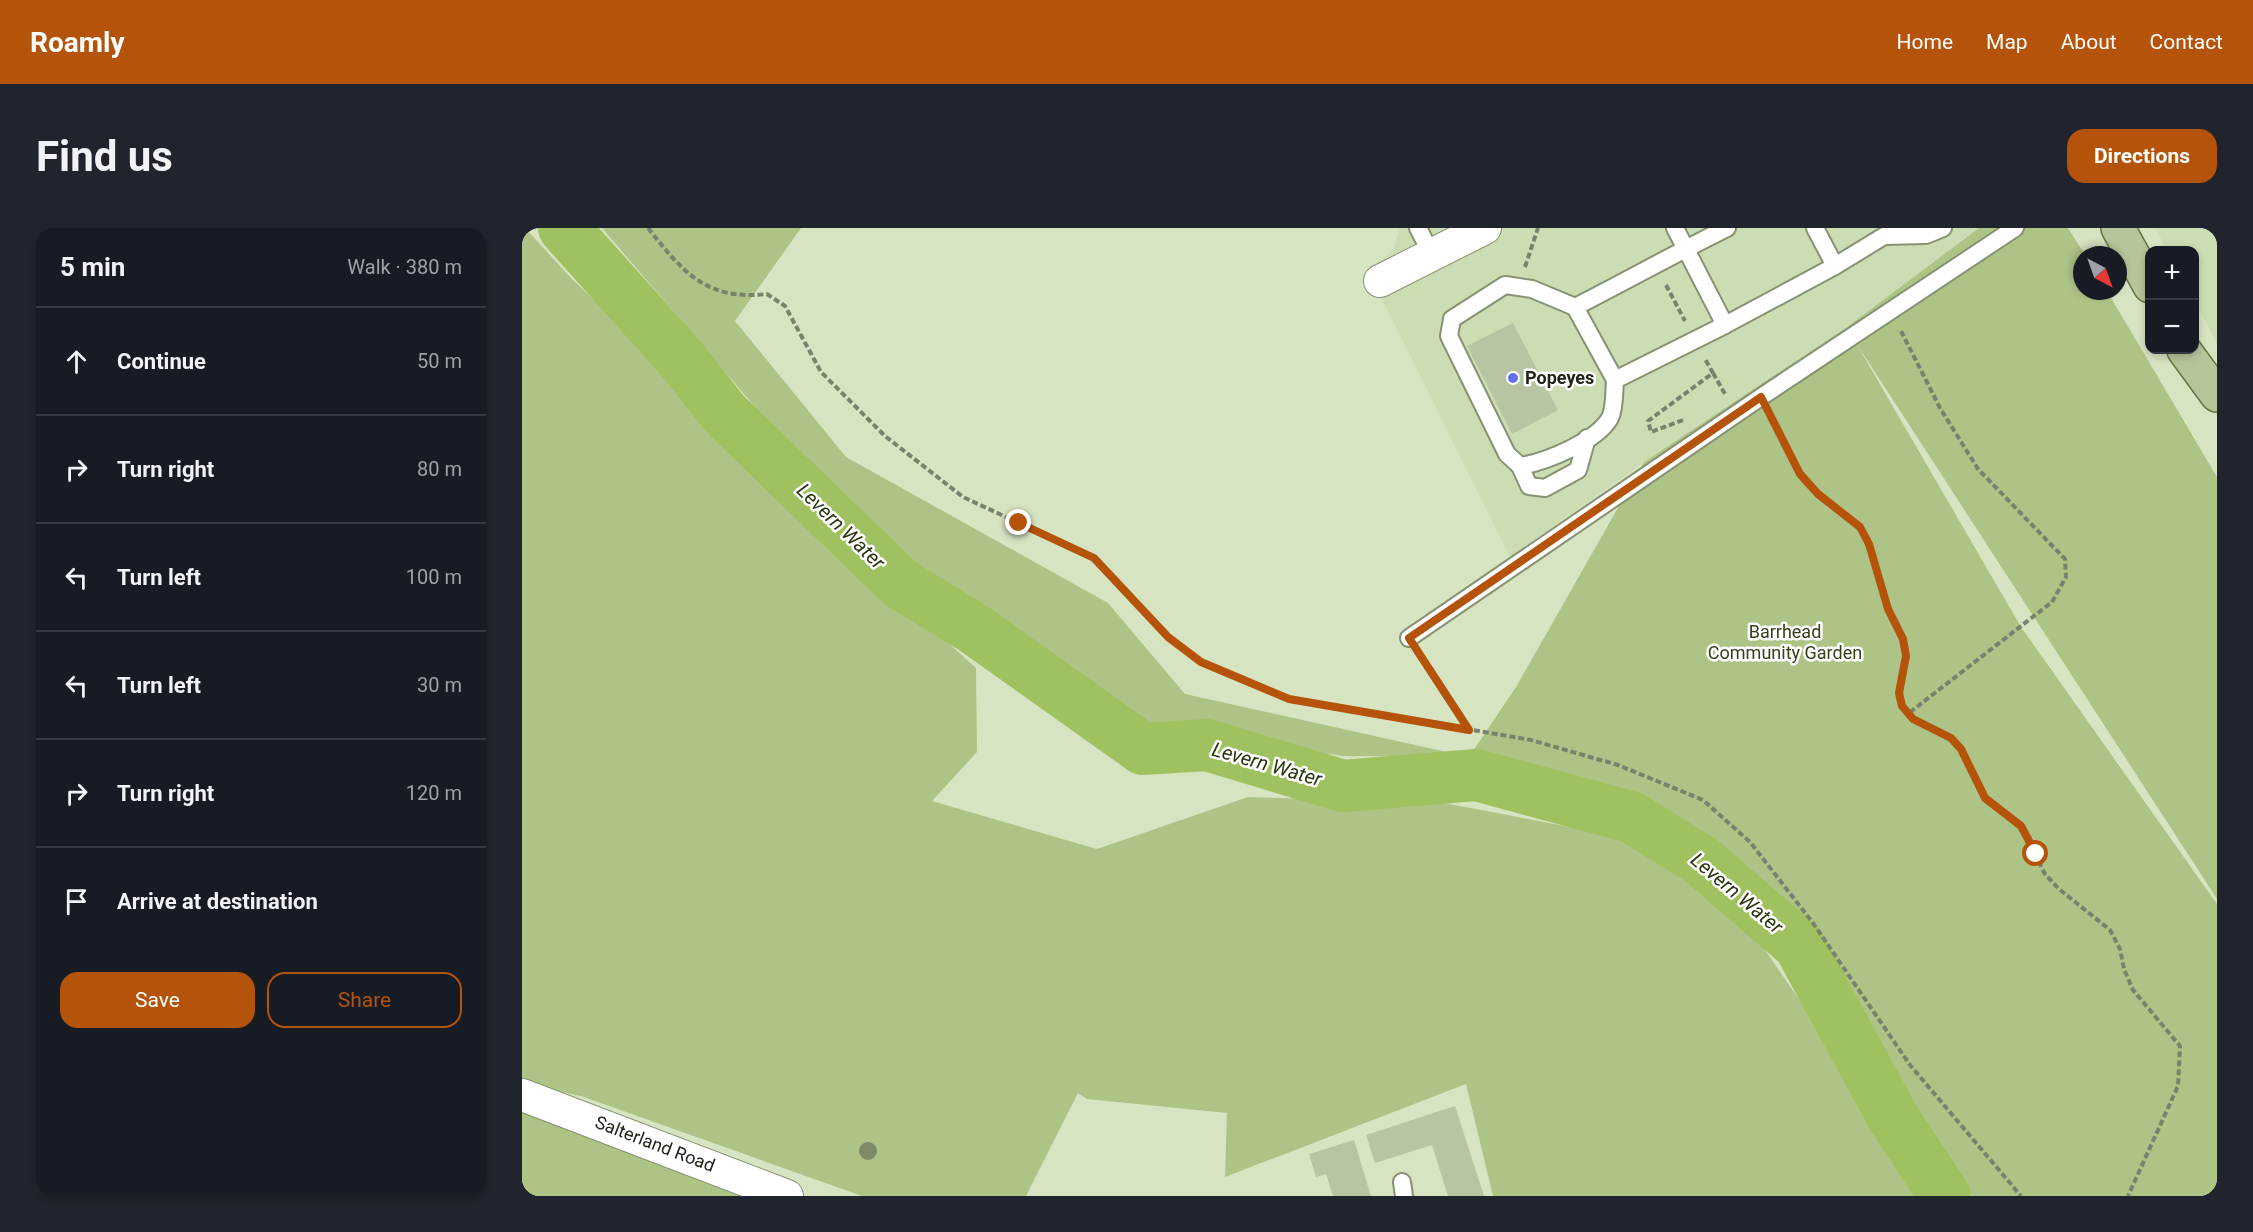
<!DOCTYPE html>
<html lang="en">
<head>
<meta charset="utf-8">
<style>
  body { margin:0; font-family:Roboto,sans-serif; background:#20242c; color:#f1f3f6 }
  .controls { position:absolute; right:18px; top:18px; display:grid; overflow:hidden; border-radius:12px; box-shadow:0 3px 9px #0003 }
  .controls button { width:54px; height:54px; display:grid; place-items:center; padding:0; border:0; border-bottom:2px solid #363941; background:#171b24; color:#f1f3f6; font:30px sans-serif }
  .compass { position:absolute; left:1551px; top:18px; width:54px; height:54px; border-radius:50%; background:#171b24; box-shadow:0 3px 9px #0003; rotate:139deg }
  .stop { position:absolute; width:18px; height:18px; margin:-14px; border:4px solid #b45309; border-radius:50%; background:#fff }
  .stop.end { background:#b45309; border-color:#fff; box-shadow:0 2px 6px #0008 }
  .list { margin:0; padding:0; list-style:none }
  h2 { display:flex; justify-content:space-between; align-items:center; height:78px; margin:0; padding:0 24px; font-size:26px }
  h2 small { font-size:20px; font-weight:400; color:#9ea1a6 }
  .list li { display:grid; grid-template-columns:39px 1fr auto; gap:18px; align-items:center; box-sizing:border-box; height:108px; padding:0 24px; border-top:2px solid #363941 }
  .list b { display:block; font-size:22px; white-space:nowrap }
  .list em { font-size:20px; font-style:normal; color:#9ea1a6 }
  .actions { display:flex; gap:12px; padding:18px 24px }
  .actions a { flex:1; padding:14px 0; border:2px solid #b45309; border-radius:18px; text-align:center; font-size:21px; color:#b45309 }
  .actions .main { background:#b45309; color:#fff }
  .icon { flex:none; width:33px; height:33px; fill:none; stroke:currentColor; stroke-width:2; stroke-linecap:round; stroke-linejoin:round }
  .map { position:relative; flex:none; width:1695px; height:968px; overflow:hidden; border-radius:18px }
  header { display:flex; align-items:center; gap:36px; box-sizing:border-box; height:84px; padding:0 30px; background:#b45309; color:#fff }
  header strong { font-size:28px }
  nav { display:flex; gap:33px; margin-inline-start:auto; font-size:21px }
  .intro { display:flex; align-items:center; justify-content:space-between; box-sizing:border-box; height:144px; padding:0 36px }
  h1 { margin:0; font-size:42px }
  .button { padding:15px 27px; border-radius:18px; background:#b45309; color:#fff; font-size:21px; font-weight:700 }
  main { display:flex; gap:36px; padding:0 36px }
  aside { flex:1; background:#171b24; border-radius:18px; box-shadow:0 3px 9px #0003 }
  .map>svg:first-child { display:block }
  .built { fill:#cdddb3 }
  .green { fill:#aec487 }
  .lines { fill:none; stroke-linecap:round; stroke-linejoin:round }
  .river { stroke:#a0c160; stroke-width:52 }
  .building { fill:#b8c5a3 }
  .service-casing { stroke:#869272; stroke-width:20 }
  .minor-casing { stroke:#869272; stroke-width:34 }
  .primary-casing { stroke:#637541; stroke-width:36 }
  .path { stroke:#79826b; stroke-width:4; stroke-dasharray:6 3; stroke-linecap:butt }
  .service { stroke:#fff; stroke-width:16 }
  .minor { stroke:#fff; stroke-width:32 }
  .primary { stroke:#b6c59a; stroke-width:33 }
  .tree { fill:#7d8a65 }
  .route { stroke:#b45309; stroke-width:8 }
  .poi-dot { fill:#626fe7; stroke:#fff; stroke-width:2 }
  .labels { text-anchor:middle; stroke-width:5; stroke-linejoin:round; paint-order:stroke }
  .poi-label { font-size:18px; font-weight:bold; fill:#212619; stroke:#fff; text-anchor:start }
  .park-label { font-size:18px; fill:#344119; stroke:#fff }
  .street-label { font-size:18px; fill:#212619; stroke:#fff }
  .water-label { font-size:20px; font-style:italic; fill:#29360d; stroke:#fff }
</style>
</head>
<body>
<header>
<strong>Roamly</strong>
<nav><a>Home</a><a>Map</a><a>About</a><a>Contact</a></nav>
</header>
<div class="intro"><h1>Find us</h1><a class="button">Directions</a></div>
<main>
<aside>
<h2>5 min<small>Walk · 380 m</small></h2>
<ul class="list">
<li><svg class="icon" aria-label="ahead" viewBox="0 0 24 24"><path d="M12 20V5M6 11l6-6 6 6"/></svg><div><b>Continue</b></div><em>50 m</em></li>
<li><svg class="icon" aria-label="right" viewBox="0 0 24 24"><path d="M7 20v-9h11M14 6l5 5-5 5"/></svg><div><b>Turn right</b></div><em>80 m</em></li>
<li><svg class="icon" aria-label="left" viewBox="0 0 24 24"><path d="M17 20v-9H6M10 6l-5 5 5 5"/></svg><div><b>Turn left</b></div><em>100 m</em></li>
<li><svg class="icon" aria-label="left" viewBox="0 0 24 24"><path d="M17 20v-9H6M10 6l-5 5 5 5"/></svg><div><b>Turn left</b></div><em>30 m</em></li>
<li><svg class="icon" aria-label="right" viewBox="0 0 24 24"><path d="M7 20v-9h11M14 6l5 5-5 5"/></svg><div><b>Turn right</b></div><em>120 m</em></li>
<li><svg class="icon" aria-label="arrive" viewBox="0 0 24 24"><path d="M6 21V4h12l-3 4 3 4H6"/></svg><div><b>Arrive at destination</b></div></li>
</ul>
<div class="actions"><a class="main">Save</a><a>Share</a></div>
</aside>
<div class="map">
<svg width="1695" height="968" viewBox="0 0 1695 968">
  <rect width="100%" height="100%" fill="#d7e4c2"/>
  <g class="built">
    <polygon points="878,0 1457,0 1325,99 1122,234 988,329 847,45 872,20"/>
    <polygon points="1633,0 1695,0 1695,115 1673,74 1672,22 1645,22"/>
  </g>
  <g class="green">
    <polygon points="0,0 3,0 50,51 169,164 243,248 454,440 455,524 410,573 575,621 726,569 922,575 1069,603 1134,623 1237,713 1412,968 971,968 944,856 703,949 705,885 565,871 556,865 504,968 340,968 59,868 0,856"/>
    <polygon points="80,0 279,0 213,93 324,229 586,375 663,466 947,529 994,459 1122,234 1325,99 1457,0 1546,0 1563,27 1560,27 1560,63 1585,63 1695,249 1695,671 1334,115 1499,399 1695,676 1695,968 1450,968 1232,654 1114,568 947,529 821,528 632,500 407,353 275,228"/>
    <polygon points="0,882 9,885 220,968 0,968"/>
  </g>
  <g class="lines">
    <polyline class="river" points="42,0 162,134 203,186 379,356 451,400 621,521 685,517 821,558 954,547 1109,589 1180,633 1277,717 1372,891 1423,968"/>
  </g>
  <g class="building">
    <polygon points="991,95 1036,182 990,206 945,118"/>
    <polygon points="933,878 962,968 926,968 910,917 853,935 844,907"/>
    <polygon points="832,912 849,968 811,968 804,946 794,949 787,926"/>
  </g>
  <g class="lines">
    <defs>
      <g id="service">
        <polyline points="896,0 910,27"/>
        <path d="M1153,0L1203,97L1093,152L1053,79C1104,53 1154,25 1205,0"/>
        <polyline points="1313,38 1362,8 1404,7 1421,0"/>
        <path d="M1053,79L1010,61L983,57L930,91L927,108L985,226L998,238C1024,234 1075,213 1088,190C1093,180 1092,163 1093,152"/>
        <polyline points="1203,97 1313,38 1293,0"/>
        <polyline points="998,238 1007,258 1023,260 1056,242 1065,210"/>
        <polyline points="887,410 1239,169 1493,0"/>
        <polyline points="880,954 882,968"/>
      </g>
      <g id="minor">
        <polyline points="858,53 963,0"/>
        <polyline points="0,867 265,968"/>
      </g>
      <g id="primary">
        <polyline points="1596,0 1628,58"/>
        <polyline points="1662,122 1695,167"/>
      </g>
    </defs>
    <use href="#service" class="service-casing"/>
    <use href="#minor" class="minor-casing"/>
    <use href="#primary" class="primary-casing"/>
    <g class="path">
      <path d="M126,0C161,44 184,73 245,66L263,78L299,144L363,208L441,269L572,330L646,409L679,434L767,471L1009,512L1096,537L1181,572L1228,614L1291,695L1388,837L1499,968"/>
      <polyline points="1003,39 1016,0"/>
      <polyline points="1144,57 1163,93"/>
      <polyline points="1379,103 1418,180 1456,241 1543,331 1544,349 1530,374 1387,485"/>
      <polyline points="1191,145 1203,166"/>
      <polyline points="1248,188 1278,246 1296,266 1339,299 1347,316 1366,381 1381,411 1384,428 1377,465 1380,478 1391,491 1429,510 1439,521 1463,570 1499,598 1523,646 1537,661 1588,702 1598,721 1602,741 1611,762 1658,818 1656,858 1606,968"/>
      <polyline points="1161,192 1129,204 1126,193 1191,145 1183,131"/>
      <polyline points="899,428 947,502"/>
    </g>
    <use href="#service" class="service"/>
    <use href="#minor" class="minor"/>
    <use href="#primary" class="primary"/>
  </g>
  <circle class="tree" cx="346" cy="923" r="9"/>
  <g class="lines">
    <polyline class="route" points="497,295 572,330 646,409 679,434 767,471 947,502 887,410 1239,169 1278,246 1296,266 1338,299 1347,316 1366,381 1381,411 1384,428 1377,465 1380,478 1391,491 1429,510 1439,521 1463,570 1499,598 1514,626"/>
  </g>
  <circle class="poi-dot" cx="991" cy="150" r="6"/>
  <g class="labels">
    <g class="poi-label">
      <text x="1003" y="156">Popeyes</text>
    </g>
    <g class="park-label">
      <text x="1263" y="410">Barrhead<tspan x="1263" dy="21">Community Garden</tspan></text>
    </g>
    <g class="street-label">
      <text transform="translate(133 916) rotate(21)" y="6">Salterland Road</text>
    </g>
    <g class="water-label">
      <text transform="translate(319 298) rotate(44)" y="7">Levern Water</text>
      <text transform="translate(745 536) rotate(16)" y="7">Levern Water</text>
      <text transform="translate(1215 665) rotate(40)" y="7">Levern Water</text>
    </g>
  </g>
</svg>
<div class="controls">
<button>+</button>
<button>−</button>
</div>
<svg class="compass" viewBox="-18 -18 36 36"><path d="M0-13l5 13h-10z" fill="#e53935"/><path d="M0 13l5-13h-10z" fill="#9ea1a6"/></svg>
<div class="stop" style="left:1514px;top:626px"></div>
<div class="stop end" style="left:497px;top:295px"></div>
</div>
</main>
</body>
</html>
